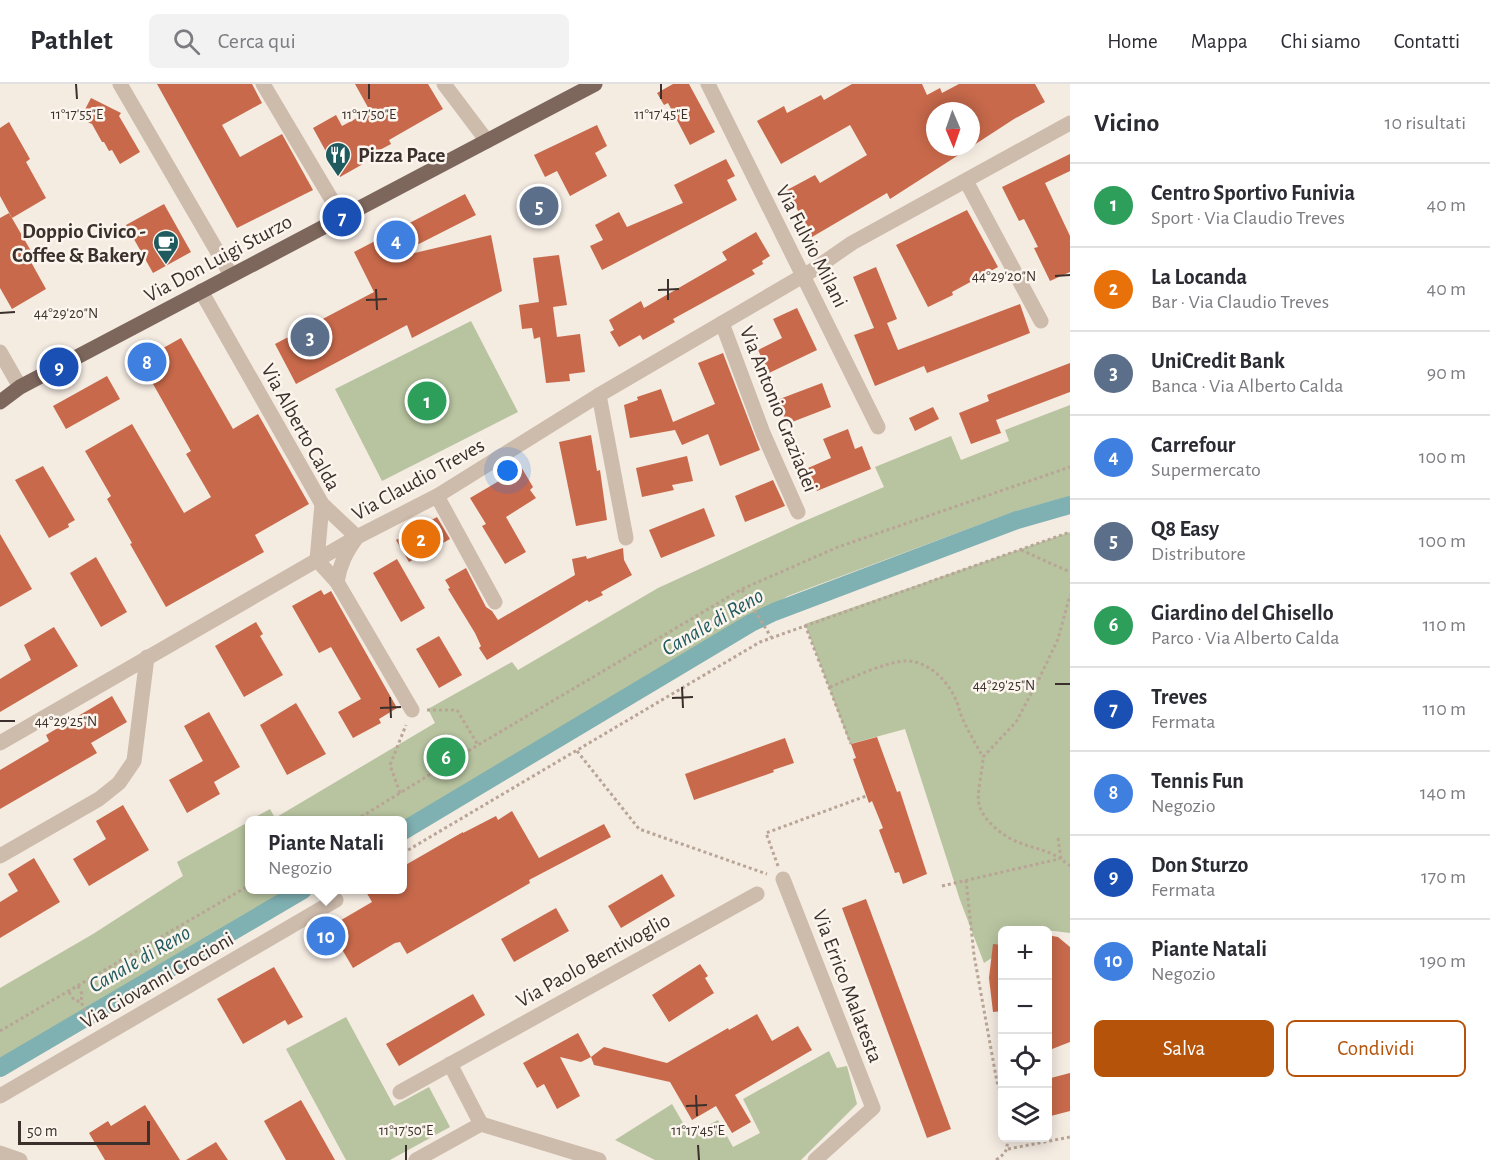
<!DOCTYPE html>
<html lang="it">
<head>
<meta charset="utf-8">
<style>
  body { margin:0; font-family:"Alegreya Sans",sans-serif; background:#f2f2f3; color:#2b2b33 }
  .controls { position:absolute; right:18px; bottom:18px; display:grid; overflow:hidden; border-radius:9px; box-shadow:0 3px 15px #0003 }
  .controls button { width:54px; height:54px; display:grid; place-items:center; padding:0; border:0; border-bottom:2px solid #e1e1e2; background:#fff; color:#2b2b33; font:30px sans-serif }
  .compass { position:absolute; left:926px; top:18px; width:54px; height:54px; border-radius:50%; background:#fff; box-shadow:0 3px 15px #0003; rotate:178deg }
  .scale { position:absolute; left:18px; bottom:15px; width:132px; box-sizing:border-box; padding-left:6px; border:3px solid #3b302b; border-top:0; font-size:16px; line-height:21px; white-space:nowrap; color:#3b302b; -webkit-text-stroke:4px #fbf5ee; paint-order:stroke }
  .you { position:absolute; left:508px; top:387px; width:21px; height:21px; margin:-15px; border:4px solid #fff; border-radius:50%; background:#1a73e8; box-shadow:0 0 0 9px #1a73e833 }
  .badge { display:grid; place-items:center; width:39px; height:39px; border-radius:50%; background:#b45309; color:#fff; font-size:20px; font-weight:700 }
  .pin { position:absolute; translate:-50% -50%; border:3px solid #fff; box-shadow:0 2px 6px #0006 }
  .popup { position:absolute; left:245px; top:732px; width:162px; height:78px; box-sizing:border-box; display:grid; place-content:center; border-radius:9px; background:#fff; filter:drop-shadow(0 2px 4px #0005); font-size:20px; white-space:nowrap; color:#7c7c81 }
  .popup b { font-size:22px; color:#2b2b33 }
  .popup::after { content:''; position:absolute; left:50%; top:100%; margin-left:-12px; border:12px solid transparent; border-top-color:#fff }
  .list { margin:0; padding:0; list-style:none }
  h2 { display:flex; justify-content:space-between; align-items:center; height:78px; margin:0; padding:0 24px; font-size:26px }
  h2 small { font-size:20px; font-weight:400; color:#7c7c81 }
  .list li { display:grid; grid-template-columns:39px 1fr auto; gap:18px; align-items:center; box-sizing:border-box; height:84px; padding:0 24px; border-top:2px solid #e1e1e2 }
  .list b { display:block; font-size:22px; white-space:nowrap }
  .list p { margin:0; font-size:20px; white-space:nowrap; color:#7c7c81 }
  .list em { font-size:20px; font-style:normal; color:#7c7c81 }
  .actions { display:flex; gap:12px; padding:18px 24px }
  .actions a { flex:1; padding:14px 0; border:2px solid #b45309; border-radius:9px; text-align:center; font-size:21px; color:#b45309 }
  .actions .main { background:#b45309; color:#fff }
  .icon { flex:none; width:33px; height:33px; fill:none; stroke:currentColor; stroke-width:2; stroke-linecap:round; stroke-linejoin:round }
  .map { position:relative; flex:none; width:1070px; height:1076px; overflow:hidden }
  header { display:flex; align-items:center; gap:36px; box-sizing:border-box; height:84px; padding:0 30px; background:#fff; border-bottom:2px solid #e1e1e2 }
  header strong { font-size:28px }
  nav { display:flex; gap:33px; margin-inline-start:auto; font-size:21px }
  .search { width:420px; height:54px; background:#f2f2f3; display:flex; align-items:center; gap:15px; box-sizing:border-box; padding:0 21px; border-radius:9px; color:#7c7c81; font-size:22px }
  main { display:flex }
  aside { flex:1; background:#fff }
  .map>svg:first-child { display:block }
  .green { fill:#b8c4a0 }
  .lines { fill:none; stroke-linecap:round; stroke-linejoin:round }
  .canal { stroke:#7fb0b2; stroke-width:18 }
  .building { fill:#c8694b }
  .path { stroke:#b9a596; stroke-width:3; stroke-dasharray:3 3; stroke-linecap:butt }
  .street { stroke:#cdbbac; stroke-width:15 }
  .primary { stroke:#7d675c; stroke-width:15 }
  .ticks { fill:none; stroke:#3b302b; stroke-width:2 }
  .labels { text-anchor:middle; stroke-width:5; stroke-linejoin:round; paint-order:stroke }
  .poi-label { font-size:21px; font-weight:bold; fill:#3b302b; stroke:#fbf5ee; text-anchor:start }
  .street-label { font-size:21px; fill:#3b302b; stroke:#fbf5ee }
  .water-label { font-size:22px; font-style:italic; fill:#1f5a5e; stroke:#fbf5ee }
  .ticks-label { font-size:15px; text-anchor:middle; fill:#3b302b; stroke:#fbf5ee; stroke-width:5; stroke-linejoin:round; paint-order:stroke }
</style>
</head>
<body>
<header>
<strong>Pathlet</strong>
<div class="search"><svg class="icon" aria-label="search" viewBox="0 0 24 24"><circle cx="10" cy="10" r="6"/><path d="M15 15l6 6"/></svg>Cerca qui</div>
<nav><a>Home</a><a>Mappa</a><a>Chi siamo</a><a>Contatti</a></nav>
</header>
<main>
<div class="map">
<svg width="1070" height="1076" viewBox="0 0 1070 1076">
  <rect width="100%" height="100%" fill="#f4ebe1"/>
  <g class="green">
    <polygon points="471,237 518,328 382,397 335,305"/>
    <polygon points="1070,321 1070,412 1016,427 788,512 403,738 403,736 250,736 270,725 275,734 435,639 428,625 512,578 518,586 658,504 800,439 884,403 875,383 951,352 961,376 1009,357 1005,346"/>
    <polygon points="1070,448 1070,849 1038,845 1002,846 1002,867 984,879 960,816 905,645 850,660 805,540"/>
    <polygon points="250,737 250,806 289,806 0,978 0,904 93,850 183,792 177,778"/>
    <polygon points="346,933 394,1022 429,1003 450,1043 390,1076 346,1076 286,965"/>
    <polygon points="829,967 837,984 847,982 857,1020 801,1076 655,1076 615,1056 672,1020 690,1051 718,1036 733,1063 760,1049 743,1015"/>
  </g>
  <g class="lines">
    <g class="canal">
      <polyline points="403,747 751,539 774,528 1017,436 1070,421"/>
      <polyline points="0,984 303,806"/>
    </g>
  </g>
  <g class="building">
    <polygon points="157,0 252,0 262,19 222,41 240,73 282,50 313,106 237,144"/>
    <polygon points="355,0 428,0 443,25 389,56 391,60 361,76 363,80 340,93 313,44 336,31 342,42 370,27"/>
    <polygon points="673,0 689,0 715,48 690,61 668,19 664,21 657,9"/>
    <polygon points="852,0 922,0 927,11 940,4 942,9 959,0 1035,0 1045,18 1014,35 971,63 971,27 935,27 935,63 971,63 890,115 887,109 812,153 787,106 815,91 820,99 867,71 850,41 781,80 757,37 784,22 787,29 821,11 824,16"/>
    <polygon points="91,14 121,29 119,32 140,68 120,80 112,66 109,67 104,58 102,58 92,40 80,35"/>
    <polygon points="9,38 30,75 26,78 46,114 12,134 0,112 0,44"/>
    <polygon points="597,41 607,62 595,69 607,92 570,112 557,87 545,93 534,71"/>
    <polygon points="1070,70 1070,87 1045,99 1070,152 1070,188 1050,197 1034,164 1038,163 1024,135 1019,137 1002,103"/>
    <polygon points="726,75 735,92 727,96 737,116 602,186 590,162 603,156 595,141 619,128 627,143 683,119 674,101"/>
    <polygon points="465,110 476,131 405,167 406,171 491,151 502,207 412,254 407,241 296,300 275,260 374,208 354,168"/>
    <polygon points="164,120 191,168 153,189 126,141"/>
    <polygon points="967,126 998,183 952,208 953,211 928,223 896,161"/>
    <polygon points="9,129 31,167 26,169 46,205 12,225 0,204 0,134"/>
    <polygon points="756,148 770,172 762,177 763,180 752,186 755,190 673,235 675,238 643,256 640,251 619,263 610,248 614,246 609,236 641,217 644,224 727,176 722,168"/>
    <polygon points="559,171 567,221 553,223 557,253 580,250 585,288 569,290 570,297 546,299 540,253 534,255 532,244 522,245 519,221 539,218 533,174"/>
    <polygon points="876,183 897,235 887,239 898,266 1020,220 1030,249 927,289 924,282 875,302 854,251 874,244 853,193"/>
    <polygon points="797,224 817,266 769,289 758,266 782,254 773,235"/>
    <polygon points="181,254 233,345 258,330 309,420 255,451 264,468 166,523 130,460 132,459 107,415 111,412 85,367 132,340 184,429 211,413 186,370 191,367 140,277"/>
    <polygon points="723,269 760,366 720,382 708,350 682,361 675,346 630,354 624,321 638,316 637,313 661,305 673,338 715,320 698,279"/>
    <polygon points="1070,279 1070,308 996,336 1001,349 971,360 959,329 989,317 987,311"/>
    <polygon points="107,292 120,315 66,345 53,322"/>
    <polygon points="822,299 831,323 787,340 777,316"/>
    <polygon points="933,323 939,335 915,347 909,334"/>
    <polygon points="848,345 855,365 862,362 871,385 817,407 808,384 831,374 823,355"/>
    <polygon points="591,351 597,387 600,386 607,436 576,442 559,358"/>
    <polygon points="687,372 693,397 672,401 674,406 642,413 636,384"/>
    <polygon points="520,381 533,403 530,406 536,414 506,433 526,468 505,480 482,442 486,440 470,414 504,394 504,392"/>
    <polygon points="43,382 75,436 68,440 69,443 49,454 15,396"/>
    <polygon points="773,396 785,422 745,438 735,412"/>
    <polygon points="704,424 715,452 661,474 649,446"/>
    <polygon points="437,433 450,455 409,478 396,456"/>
    <polygon points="0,450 32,505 0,523"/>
    <polygon points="623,464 624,476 632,491 601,508 603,511 589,518 587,516 487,576 479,564 481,562 475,549 448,505 450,504 445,496 466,484 486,523 492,527 498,536 575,491 572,475 586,472 587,475"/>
    <polygon points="96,473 127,528 101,543 70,489"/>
    <polygon points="397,475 425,524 401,538 373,489"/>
    <polygon points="321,506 324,511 331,507 397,624 379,635 381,639 353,654 338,628 361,615 331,563 319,569 292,522"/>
    <polygon points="256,538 263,550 260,552 283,591 244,613 215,562"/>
    <polygon points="54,543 78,582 0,628 0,595 31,576 24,561"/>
    <polygon points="439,552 462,591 439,604 416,565"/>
    <polygon points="112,612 127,638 91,659 97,669 0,725 0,686 49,657 46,651"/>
    <polygon points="296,619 326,670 287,691 260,641"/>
    <polygon points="209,628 240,683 214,698 220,710 187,729 169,696 203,677 184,642"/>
    <polygon points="877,653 897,708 900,707 927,790 903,800 899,788 895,789 879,746 883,744 872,717 869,719 853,675 856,674 851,660"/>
    <polygon points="785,654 794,679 773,686 774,688 694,716 685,690"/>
    <polygon points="123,721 149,766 89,802 73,775 106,755 96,737"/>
    <polygon points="512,727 539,774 604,740 611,753 529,796 530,799 407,870 400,858 395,859 353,884 340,862 327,870 317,870 312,867 307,856 372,818 365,806 402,806 402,783 463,748 463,749 496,732 498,736"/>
    <polygon points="34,774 60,818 0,854 0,818 18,807 8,790"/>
    <polygon points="662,790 675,812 621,844 608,822"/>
    <polygon points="866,815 951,1045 927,1054 842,824"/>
    <polygon points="556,824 569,847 514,878 501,855"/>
    <polygon points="1047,851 1058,853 1070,863 1070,958 1047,967"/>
    <polygon points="993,860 1002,861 1002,927 993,928 989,894"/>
    <polygon points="700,880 708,892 705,894 714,909 669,938 652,911"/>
    <polygon points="274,883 303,933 288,941 285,936 243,960 217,915"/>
    <polygon points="473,910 485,931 399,982 386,960"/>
    <polygon points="757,930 772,957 798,942 812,966 735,1011 751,1038 732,1049 716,1022 692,1036 670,998 594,981 591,973 604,963 667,979 728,944 729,946"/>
    <polygon points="578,949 591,973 581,978 560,973 580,1012 557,1025 544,1000 537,1004 523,979"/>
    <polygon points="1070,989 1070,1027 1047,1033 1047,995"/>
    <polygon points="301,1016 335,1076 286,1076 264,1037"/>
    <polygon points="145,1021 180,1076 105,1076 89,1049 108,1037 111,1042"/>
    <polygon points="216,1058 228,1076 186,1076"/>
  </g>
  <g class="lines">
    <g class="path">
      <polyline points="1021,466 1070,488"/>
      <polyline points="742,506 771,553"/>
      <polyline points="805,541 851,660"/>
      <path d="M830,603C852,594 882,579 905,577C925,576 944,593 953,610C958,618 959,627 963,636C969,648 976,661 983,673"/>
      <polyline points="427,626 457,626 478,661"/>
      <polyline points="577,667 639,745 767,790"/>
      <polyline points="400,709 390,681 406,641"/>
      <polyline points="356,736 478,661 742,505 838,463 1070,383"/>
      <polyline points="1058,754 1061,775 1070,782"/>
      <polyline points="403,769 760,558 1070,448"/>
      <path d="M1061,775C1046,765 1034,765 1018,758C1003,753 982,735 979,720C976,710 983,686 983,673L1016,638L1039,595L1058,555L1070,511"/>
      <polyline points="778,782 766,749 866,712"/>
      <polyline points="966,796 974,871 997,998 1002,1012"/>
      <polyline points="942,802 1059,775"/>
      <polyline points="78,902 82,910 81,918 93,941"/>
      <polyline points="69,908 74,916 81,918"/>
      <polyline points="0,947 250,801"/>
      <polyline points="1008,1065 1070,1053"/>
      <path d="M996,1076C1006,1069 1008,1066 1007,1054"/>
    </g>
    <g class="street">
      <polyline points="120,0 231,191"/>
      <polyline points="263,0 342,133"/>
      <polyline points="444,0 487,57"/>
      <polyline points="708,0 878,343"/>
      <polyline points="966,97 1041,237"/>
      <polyline points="201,207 322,420 317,476 337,498 412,626"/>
      <polyline points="722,239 763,349 798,428"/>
      <polyline points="0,268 20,303"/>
      <polyline points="599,311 626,454"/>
      <polyline points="437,412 495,518"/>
      <path d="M322,420L357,453C346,468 340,480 337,498"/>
      <polyline points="0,659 357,453 437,412 599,311 813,186 852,159 1070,39"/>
      <polyline points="0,772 99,715 119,699 134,677 147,573"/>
      <polyline points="783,795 873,1024 815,1076"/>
      <polyline points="450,980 481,1040"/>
      <polyline points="400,1008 757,810"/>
      <polyline points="0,1012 336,816"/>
      <polyline points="0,1069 20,1076"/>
      <polyline points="416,1076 481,1040 599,1076"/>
    </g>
    <polyline class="primary" points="0,318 20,303 595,0"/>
  </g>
  <path class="ticks" d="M76,0L77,15M369,0V15M661,0V15M1055,192L1070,191M668,195V216M376,205L377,226M658,206L679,205M366,216L387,215M0,229L15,228M1055,600H1070M682,603L683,624M390,613L391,634M672,614L693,613M380,624L401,623M0,637H15M696,1011L697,1032M686,1022L707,1021M406,1061V1076M698,1061L699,1076"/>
  <defs>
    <symbol id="restaurant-pin" viewBox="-11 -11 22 30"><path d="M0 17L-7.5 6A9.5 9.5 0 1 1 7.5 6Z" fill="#1f5a5e" stroke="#fbf5ee"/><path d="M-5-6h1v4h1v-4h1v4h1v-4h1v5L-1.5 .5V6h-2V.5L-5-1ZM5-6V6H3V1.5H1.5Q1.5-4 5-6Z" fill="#fff"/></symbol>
    <symbol id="cafe-pin" viewBox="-11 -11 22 30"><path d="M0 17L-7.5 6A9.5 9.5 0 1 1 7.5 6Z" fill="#1f5a5e" stroke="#fbf5ee"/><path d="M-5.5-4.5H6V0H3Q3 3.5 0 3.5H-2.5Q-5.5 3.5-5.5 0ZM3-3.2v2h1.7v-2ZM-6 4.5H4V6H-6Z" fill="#fff"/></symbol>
  </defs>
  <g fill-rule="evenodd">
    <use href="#restaurant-pin" x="323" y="56" width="30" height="40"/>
    <use href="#cafe-pin" x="151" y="144" width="30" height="40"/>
  </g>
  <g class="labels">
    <g class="poi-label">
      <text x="358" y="78">Pizza Pace</text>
      <text x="146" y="154" text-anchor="end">Doppio Civico -<tspan x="146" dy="24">Coffee &amp; Bakery</tspan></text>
    </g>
    <g class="street-label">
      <text transform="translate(812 162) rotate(63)" y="7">Via Fulvio Milani</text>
      <text transform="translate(218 174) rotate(-28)" y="7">Via Don Luigi Sturzo</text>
      <text transform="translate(779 325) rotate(68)" y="7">Via Antonio Graziadei</text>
      <text transform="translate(301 343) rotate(61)" y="7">Via Alberto Calda</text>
      <text transform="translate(418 395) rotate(-29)" y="7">Via Claudio Treves</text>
      <text transform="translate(593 876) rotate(-29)" y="7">Via Paolo Bentivoglio</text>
      <text transform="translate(157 896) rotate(-30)" y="7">Via Giovanni Crocioni</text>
      <text transform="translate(848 902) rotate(69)" y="7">Via Errico Malatesta</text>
    </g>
    <g class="water-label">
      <text transform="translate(712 537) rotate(-30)" y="8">Canale di Reno</text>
      <text transform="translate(139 874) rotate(-30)" y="8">Canale di Reno</text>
    </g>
  </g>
  <g class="ticks-label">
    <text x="77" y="35">11°17'55"E</text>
    <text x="369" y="35">11°17'50"E</text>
    <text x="661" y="35">11°17'45"E</text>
    <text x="1004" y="197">44°29'20"N</text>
    <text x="66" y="234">44°29'20"N</text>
    <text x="1004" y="606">44°29'25"N</text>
    <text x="66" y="642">44°29'25"N</text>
    <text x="406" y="1051">11°17'50"E</text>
    <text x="698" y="1051">11°17'45"E</text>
  </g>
</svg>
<div class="controls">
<button>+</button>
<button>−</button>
<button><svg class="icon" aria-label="locate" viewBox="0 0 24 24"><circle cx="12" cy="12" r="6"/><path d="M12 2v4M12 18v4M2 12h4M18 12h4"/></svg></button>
<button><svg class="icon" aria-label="layers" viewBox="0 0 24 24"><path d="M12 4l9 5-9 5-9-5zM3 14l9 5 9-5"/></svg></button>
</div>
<svg class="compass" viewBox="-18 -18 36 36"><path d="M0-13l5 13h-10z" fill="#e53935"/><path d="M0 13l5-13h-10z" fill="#7c7c81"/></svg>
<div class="scale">50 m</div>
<div class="you"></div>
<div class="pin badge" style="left:427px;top:317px;background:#2e9e5b">1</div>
<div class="pin badge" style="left:421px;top:455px;background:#e8710a">2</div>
<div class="pin badge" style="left:310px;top:253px;background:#5c6f8a">3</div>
<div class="pin badge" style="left:396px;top:156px;background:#3f7fe0">4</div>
<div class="pin badge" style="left:539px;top:122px;background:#5c6f8a">5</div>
<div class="pin badge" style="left:446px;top:673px;background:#2e9e5b">6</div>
<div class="pin badge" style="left:342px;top:133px;background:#1a4fb4">7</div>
<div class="pin badge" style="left:147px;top:278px;background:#3f7fe0">8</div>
<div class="pin badge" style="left:59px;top:283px;background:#1a4fb4">9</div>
<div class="pin badge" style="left:326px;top:852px;background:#3f7fe0">10</div>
<div class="popup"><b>Piante Natali</b>Negozio</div>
</div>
<aside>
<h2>Vicino<small>10 risultati</small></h2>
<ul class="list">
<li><span class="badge" style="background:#2e9e5b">1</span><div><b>Centro Sportivo Funivia</b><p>Sport · Via Claudio Treves</p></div><em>40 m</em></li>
<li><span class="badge" style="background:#e8710a">2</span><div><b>La Locanda</b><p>Bar · Via Claudio Treves</p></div><em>40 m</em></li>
<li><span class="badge" style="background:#5c6f8a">3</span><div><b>UniCredit Bank</b><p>Banca · Via Alberto Calda</p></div><em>90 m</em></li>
<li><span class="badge" style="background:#3f7fe0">4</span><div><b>Carrefour</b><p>Supermercato</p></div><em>100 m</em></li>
<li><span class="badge" style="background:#5c6f8a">5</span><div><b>Q8 Easy</b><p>Distributore</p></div><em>100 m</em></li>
<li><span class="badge" style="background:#2e9e5b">6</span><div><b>Giardino del Ghisello</b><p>Parco · Via Alberto Calda</p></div><em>110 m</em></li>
<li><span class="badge" style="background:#1a4fb4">7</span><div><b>Treves</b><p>Fermata</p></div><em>110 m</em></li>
<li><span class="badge" style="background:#3f7fe0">8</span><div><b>Tennis Fun</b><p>Negozio</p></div><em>140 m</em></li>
<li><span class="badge" style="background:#1a4fb4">9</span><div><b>Don Sturzo</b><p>Fermata</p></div><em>170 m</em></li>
<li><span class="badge" style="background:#3f7fe0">10</span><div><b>Piante Natali</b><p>Negozio</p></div><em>190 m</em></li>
</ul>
<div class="actions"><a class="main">Salva</a><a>Condividi</a></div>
</aside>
</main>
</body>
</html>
